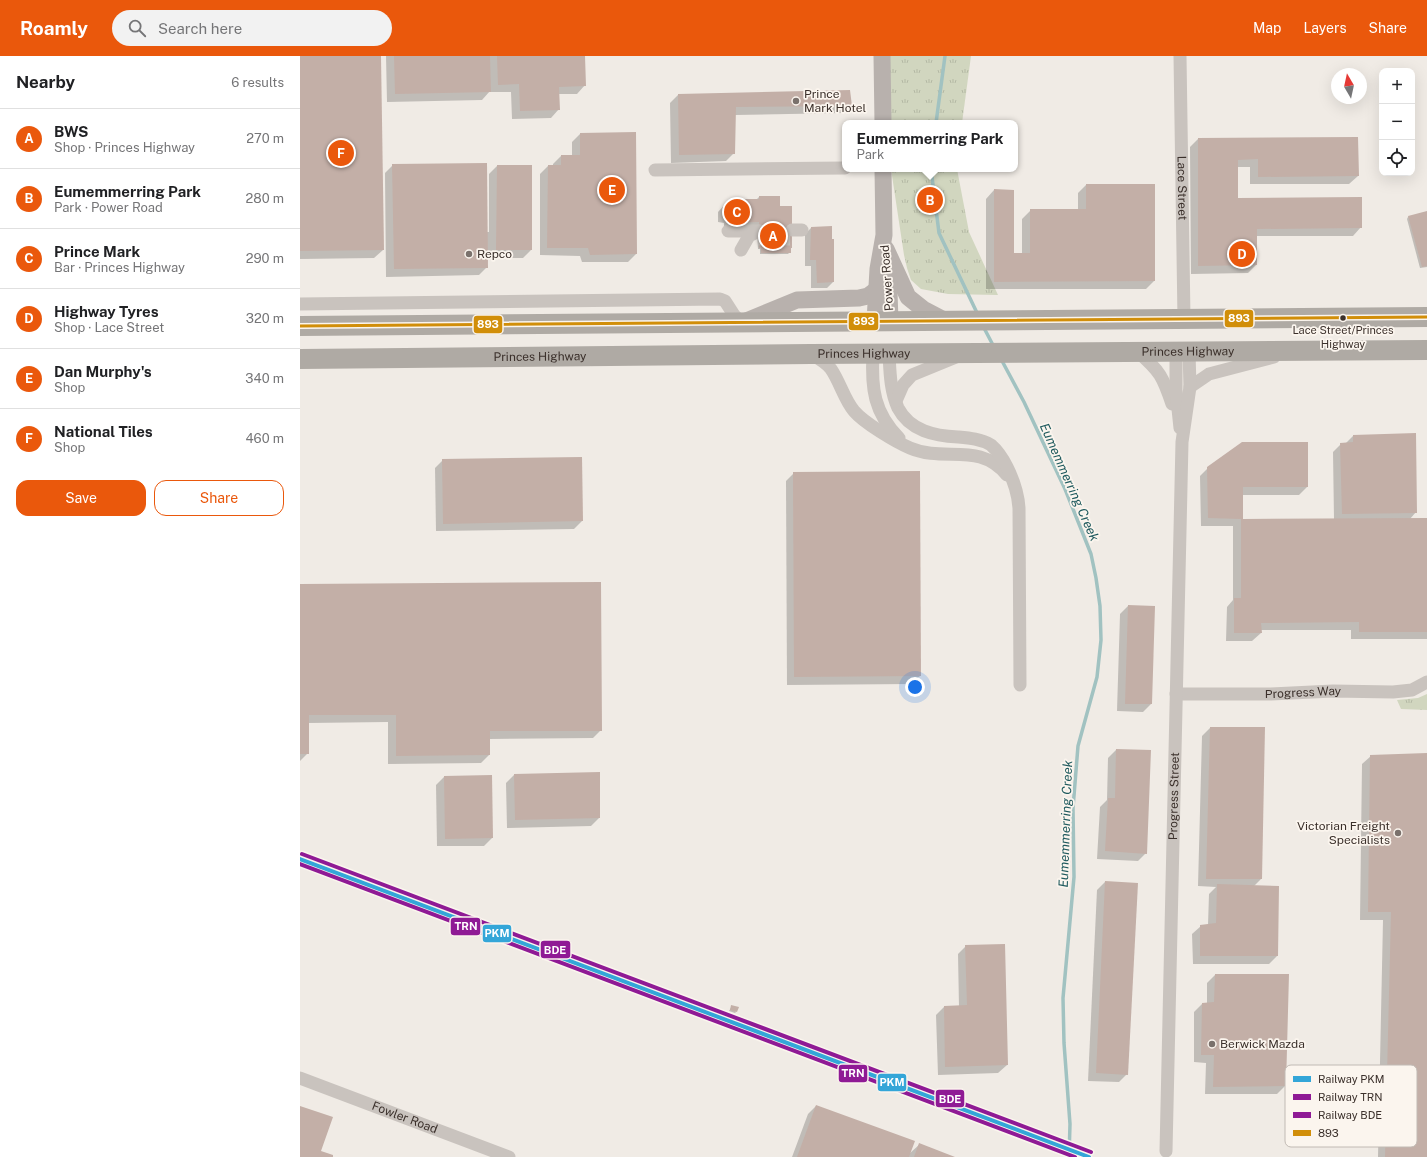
<!DOCTYPE html>
<html lang="en">
<head>
<meta charset="utf-8">
<style>
  body { margin:0; font-family:"Public Sans",sans-serif; background:#f2f2f2; color:#202124 }
  .controls { position:absolute; right:12px; top:12px; display:grid; overflow:hidden; border-radius:8px; box-shadow:0 4px 16px #0002 }
  .controls button { width:36px; height:36px; display:grid; place-items:center; padding:0; border:0; border-bottom:1px solid #e0e0e0; background:#fff; color:#202124; font:20px sans-serif }
  .compass { position:absolute; left:1031px; top:12px; width:36px; height:36px; border-radius:50%; background:#fff; box-shadow:0 4px 16px #0002; rotate:351deg }
  .you { position:absolute; left:615px; top:631px; width:14px; height:14px; margin:-10px; border:3px solid #fff; border-radius:50%; background:#1a73e8; box-shadow:0 0 0 6px #1a73e833 }
  .badge { display:grid; place-items:center; width:26px; height:26px; border-radius:50%; background:#ea580c; color:#fff; font-size:13px; font-weight:700 }
  .pin { position:absolute; translate:-50% -50%; border:2px solid #fff; box-shadow:0 1px 4px #0006 }
  .popup { position:absolute; left:542px; top:64px; width:176px; height:52px; box-sizing:border-box; display:grid; place-content:center; border-radius:8px; background:#fff; filter:drop-shadow(0 1px 3px #0005); font-size:13px; white-space:nowrap; color:#757577 }
  .popup b { font-size:15px; color:#202124 }
  .popup::after { content:''; position:absolute; left:50%; top:100%; margin-left:-8px; border:8px solid transparent; border-top-color:#fff }
  .list { margin:0; padding:0; list-style:none }
  h2 { display:flex; justify-content:space-between; align-items:center; height:52px; margin:0; padding:0 16px; font-size:17px }
  h2 small { font-size:13px; font-weight:400; color:#757577 }
  .list li { display:grid; grid-template-columns:26px 1fr auto; gap:12px; align-items:center; box-sizing:border-box; height:60px; padding:0 16px; border-top:1px solid #e0e0e0 }
  .list b { display:block; font-size:15px; white-space:nowrap }
  .list p { margin:0; font-size:13px; white-space:nowrap; color:#757577 }
  .list em { font-size:13px; font-style:normal; color:#757577 }
  .actions { display:flex; gap:8px; padding:12px 16px }
  .actions a { flex:1; padding:9px 0; border:1px solid #ea580c; border-radius:12px; text-align:center; font-size:14px; color:#ea580c }
  .actions .main { background:#ea580c; color:#fff }
  .icon { flex:none; width:22px; height:22px; fill:none; stroke:currentColor; stroke-width:2; stroke-linecap:round; stroke-linejoin:round }
  .map { position:relative; flex:none; width:1127px; height:1101px; overflow:hidden }
  header { display:flex; align-items:center; gap:24px; box-sizing:border-box; height:56px; padding:0 20px; background:#ea580c; color:#fff }
  header strong { font-size:19px }
  nav { display:flex; gap:22px; margin-inline-start:auto; font-size:14px }
  .search { width:280px; height:36px; background:#f2f2f2; display:flex; align-items:center; gap:10px; box-sizing:border-box; padding:0 14px; border-radius:22px; color:#757577; font-size:15px }
  main { display:flex }
  aside { flex:1; background:#fff }
  .map>svg:first-child { display:block }
  .grass { fill:url(#grass-tufts) }
  .shadow { fill:#0003 }
  .lines { fill:none; stroke-linecap:round; stroke-linejoin:round }
  .stream { stroke:#a1c2c1; stroke-width:3.5 }
  .building { fill:#c3afa7 }
  .minor-tunnel { stroke:#ccc6c0; stroke-width:13; stroke-dasharray:13 6; stroke-linecap:butt }
  .minor { stroke:#c9c3be; stroke-width:13 }
  .major { stroke:#b8b1ad; stroke-width:17 }
  .highway { stroke:#afaaa4; stroke-width:20 }
  .bus-1-casing { stroke:#fbf5ee; stroke-width:6 }
  .bus-1 { stroke:#d18e09; stroke-width:3 }
  .rail-1-casing { stroke:#fbf5ee; stroke-width:7 }
  .rail-2-casing { stroke:#fbf5ee; stroke-width:7 }
  .rail-3-casing { stroke:#fbf5ee; stroke-width:7 }
  .rail-1 { stroke:#34a6d8; stroke-width:4 }
  .rail-2 { stroke:#8f1a95; stroke-width:4 }
  .rail-3 { stroke:#8f1a95; stroke-width:4 }
  .poi-dot { fill:#7a716c; stroke:#fbf5ee; stroke-width:1.5 }
  .bus-dot { fill:#3b302b; stroke:#fbf5ee; stroke-width:1.5 }
  .labels { text-anchor:middle; stroke-width:3.5; stroke-linejoin:round; paint-order:stroke }
  .bus-label { font-size:11px; fill:#3b302b; stroke:#fbf5ee }
  .poi-label { font-size:12px; fill:#3b302b; stroke:#fbf5ee; text-anchor:start }
  .street-label { font-size:12px; fill:#3b302b; stroke:#fbf5ee }
  .water-label { font-size:13px; font-style:italic; fill:#1f5a5e; stroke:#fbf5ee }
  .key { fill:#fbf5ee; stroke:#c1bab4; stroke-width:1 }
  .key-label { font-size:11px; fill:#3b302b }
  .line-badge { stroke:#fbf5ee; stroke-width:1.5 }
  .badge-label { font-size:11px; text-anchor:middle; font-weight:bold; fill:#fff }
</style>
</head>
<body>
<header>
<strong>Roamly</strong>
<div class="search"><svg class="icon" aria-label="search" viewBox="0 0 24 24"><circle cx="10" cy="10" r="6"/><path d="M15 15l6 6"/></svg>Search here</div>
<nav><a>Map</a><a>Layers</a><a>Share</a></nav>
</header>
<main>
<aside>
<h2>Nearby<small>6 results</small></h2>
<ul class="list">
<li><span class="badge">A</span><div><b>BWS</b><p>Shop · Princes Highway</p></div><em>270 m</em></li>
<li><span class="badge">B</span><div><b>Eumemmerring Park</b><p>Park · Power Road</p></div><em>280 m</em></li>
<li><span class="badge">C</span><div><b>Prince Mark</b><p>Bar · Princes Highway</p></div><em>290 m</em></li>
<li><span class="badge">D</span><div><b>Highway Tyres</b><p>Shop · Lace Street</p></div><em>320 m</em></li>
<li><span class="badge">E</span><div><b>Dan Murphy's</b><p>Shop</p></div><em>340 m</em></li>
<li><span class="badge">F</span><div><b>National Tiles</b><p>Shop</p></div><em>460 m</em></li>
</ul>
<div class="actions"><a class="main">Save</a><a>Share</a></div>
</aside>
<div class="map">
<svg width="1127" height="1101" viewBox="0 0 1127 1101">
  <defs>
    <pattern id="grass-tufts" width="24" height="20" patternUnits="userSpaceOnUse"><rect width="24" height="20" fill="#d1d6bf"/><path d="M3 7l-1-3M5 7V3M7 7l1-3M15 17l-1-3M17 17v-4M19 17l1-3" fill="none" stroke="#b4b8a4"/></pattern>
  </defs>
  <rect width="100%" height="100%" fill="#f0ebe5"/>
  <g class="grass">
    <polygon points="582,0 671,0 662,67 584,67"/>
    <polygon points="591,113 657,113 669,176 698,239 648,238 621,233 611,224 607,212 604,199"/>
    <polygon points="1127,638 1127,654 1101,653 1097,644 1118,642"/>
    <polygon points="1064,1040 1085,1041 1083,1082 1045,1081 1046,1044 1063,1045"/>
  </g>
  <g class="shadow">
    <polygon points="0,0 80,0 83,194 74,202 0,203"/>
    <polygon points="86,0 284,0 285,29 277,38 258,38 259,53 251,62 212,63 211,36 190,36 190,35 182,44 87,46"/>
    <polygon points="549,35 551,49 543,57 435,59 434,97 426,105 371,107 370,47 378,39"/>
    <polygon points="280,78 336,198 328,206 282,206 280,200 240,199 240,118 248,110 253,110 253,108 261,100 272,100 272,86"/>
    <polygon points="1057,82 1058,120 1049,128 950,128 950,111 937,111 937,143 1061,171 1053,180 956,180 956,209 948,217 891,218 890,91 898,83"/>
    <polygon points="93,109 187,176 189,176 189,118 197,110 231,194 223,202 187,202 187,211 179,219 86,221 85,117"/>
    <polygon points="786,129 854,129 854,225 846,233 686,233 686,143 694,134 713,135 713,198 722,198 722,163 731,154 778,154 778,137"/>
    <polygon points="459,141 479,151 490,196 488,198 460,198 460,193 458,193 457,175 424,172 424,167 418,166 418,156 429,144 456,144"/>
    <polygon points="1127,156 1127,211 1120,212 1107,163 1108,161"/>
    <polygon points="511,172 533,226 527,232 511,232 511,210 505,210 505,178"/>
    <polygon points="1115,378 1116,456 1110,463 1127,463 1127,583 1051,583 1051,574 960,574 961,577 952,585 926,585 927,551 933,544 933,470 901,470 900,420 908,412 1007,431 999,439 942,439 942,464 1034,463 1033,396 1041,388 1045,388 1053,380"/>
    <polygon points="143,404 282,465 274,473 136,475 135,412"/>
    <polygon points="619,416 620,620 611,628 487,629 486,425 494,417"/>
    <polygon points="0,529 301,674 293,682 189,683 189,699 181,707 88,708 88,666 8,667 8,697 0,705"/>
    <polygon points="828,550 851,648 843,656 817,655 820,558"/>
    <polygon points="910,672 961,823 954,830 977,900 969,908 893,908 892,878 901,870 908,869 909,838 916,831 898,830 902,680"/>
    <polygon points="816,694 846,797 838,805 797,803 800,751 807,744 808,702"/>
    <polygon points="1127,698 1127,1101 1078,1101 1083,864 1060,864 1062,708 1071,700"/>
    <polygon points="214,719 299,762 291,770 207,772 206,727"/>
    <polygon points="144,721 192,782 184,790 137,790 136,729"/>
    <polygon points="805,826 827,1018 819,1026 788,1025 797,834"/>
    <polygon points="666,890 707,1009 698,1017 638,1019 636,959 644,951 659,951 658,898"/>
    <polygon points="915,919 985,1030 977,1038 905,1038 906,1007 894,1006 894,956 902,948 907,947 907,927"/>
    <polygon points="432,950 436,956 435,957 429,955"/>
    <polygon points="516,1050 609,1098 620,1088 652,1101 492,1101 508,1058"/>
  </g>
  <g class="lines">
    <g class="stream">
      <polyline points="636,67 645,0"/>
      <polyline points="631,113 639,177 678,259"/>
      <polyline points="684,272 694,291"/>
      <polyline points="701,303 724,346 765,433 791,498 796,522 800,550 801,584 797,621 778,690 773,752 774,821 763,942 764,987 770,1068 769,1101"/>
    </g>
  </g>
  <g class="building">
    <polygon points="0,0 81,0 84,194 0,195"/>
    <polygon points="94,0 190,0 191,36 95,38"/>
    <polygon points="197,0 285,0 286,30 259,31 260,54 220,55 219,28 198,29"/>
    <polygon points="550,34 552,50 436,51 435,98 379,99 378,38"/>
    <polygon points="336,76 337,198 290,199 288,192 247,192 248,109 261,109 261,99 280,99 280,77"/>
    <polygon points="1058,81 1059,120 958,121 958,103 938,104 938,142 1062,141 1062,172 957,173 957,209 898,210 898,82"/>
    <polygon points="187,107 188,212 94,213 92,108"/>
    <polygon points="197,109 232,109 232,194 196,194"/>
    <polygon points="786,128 855,128 855,225 694,226 694,133 714,134 714,197 730,197 730,153 786,153"/>
    <polygon points="459,140 480,140 480,150 492,150 492,192 491,192 491,197 461,197 461,192 459,192 459,166 429,167 429,161 424,161 424,149 429,149 429,143 459,143"/>
    <polygon points="1127,155 1127,210 1122,211 1108,160"/>
    <polygon points="532,170 532,183 534,183 534,226 517,227 516,204 510,204 511,171"/>
    <polygon points="1116,377 1117,457 1042,458 1040,387 1053,386 1053,379"/>
    <polygon points="942,386 1008,386 1008,431 943,431 943,463 1127,462 1127,576 1059,576 1059,566 968,567 961,567 962,577 934,577 934,542 941,542 941,463 908,462 907,411"/>
    <polygon points="282,401 283,465 143,468 142,403"/>
    <polygon points="620,415 621,620 494,621 493,416"/>
    <polygon points="301,526 302,675 190,675 190,699 96,700 96,659 9,659 9,698 0,698 0,528"/>
    <polygon points="828,549 855,550 852,648 825,648"/>
    <polygon points="910,671 965,671 962,823 906,823"/>
    <polygon points="816,693 851,694 847,798 805,795 808,742 815,742"/>
    <polygon points="1127,697 1127,1101 1085,1101 1091,856 1068,856 1070,699"/>
    <polygon points="300,716 300,762 215,764 214,718"/>
    <polygon points="192,719 193,782 145,783 144,720"/>
    <polygon points="805,825 838,827 828,1019 796,1017"/>
    <polygon points="917,828 979,830 978,900 900,900 900,869 916,867"/>
    <polygon points="705,888 708,1009 645,1011 644,950 667,949 665,889"/>
    <polygon points="915,918 989,918 986,1030 913,1031 914,999 901,999 902,947 914,946"/>
    <polygon points="431,949 439,951 437,956 430,954"/>
    <polygon points="516,1049 615,1085 609,1101 497,1101"/>
    <polygon points="0,1050 33,1061 21,1095 33,1099 33,1101 0,1101"/>
    <polygon points="619,1087 655,1101 614,1101"/>
  </g>
  <g class="lines">
    <polyline class="minor-tunnel" points="458,183 493,183"/>
    <g class="minor">
      <path id="s1" d="M880,0L884,263"/>
      <polyline points="355,114 545,112"/>
      <polyline points="492,174 502,174"/>
      <polyline points="428,175 459,175"/>
      <polyline points="441,194 449,180 459,175"/>
      <polyline points="0,248 420,243 425,245 434,259 441,266"/>
      <path d="M838,296C860,315 863,321 872,348"/>
      <polyline points="876,296 876,334 880,372"/>
      <path d="M511,298C518,302 526,306 531,313C540,326 544,343 554,355C564,367 596,386 610,392C645,407 679,385 707,419"/>
      <path d="M573,298C571,332 574,357 599,382"/>
      <path d="M589,298C590,316 590,334 598,352C610,375 635,380 658,381C669,382 681,383 691,389C698,395 703,403 707,411C714,425 718,436 719,452L720,629"/>
      <polyline points="890,331 909,318 974,301"/>
      <polyline points="596,345 603,329 612,319 656,301"/>
      <path id="s2" d="M876,638H971L1033,635L1093,636L1112,634L1127,626"/>
      <path id="s3" d="M0,1022L209,1101"/>
      <path id="s4" d="M866,1095L882,386L890,331L889,296"/>
    </g>
    <g class="major">
      <polyline points="582,0 583,67"/>
      <polyline points="586,193 608,241 623,253 644,264"/>
      <polyline points="588,207 590,265"/>
      <polyline points="446,265 497,244 559,242 568,240 576,234"/>
      <polyline points="575,265 578,213 584,179 583,113"/>
    </g>
    <g class="highway">
      <polyline points="0,270 1127,261"/>
      <path id="s5" d="M0,303L511,298L1127,294"/>
    </g>
    <defs>
      <polyline id="bus-1" points="0,270 1127,261"/>
    </defs>
    <use href="#bus-1" class="bus-1-casing"/>
    <use href="#bus-1" class="bus-1"/>
    <defs>
      <polyline id="rail-1" points="0,803 789,1101"/>
      <polyline id="rail-2" points="0,808 775,1101"/>
      <polyline id="rail-3" points="2,798 791,1096"/>
    </defs>
    <use href="#rail-1" class="rail-1-casing"/>
    <use href="#rail-2" class="rail-2-casing"/>
    <use href="#rail-3" class="rail-3-casing"/>
    <use href="#rail-1" class="rail-1"/>
    <use href="#rail-2" class="rail-2"/>
    <use href="#rail-3" class="rail-3"/>
  </g>
  <g class="poi-dot">
    <circle cx="496" cy="45" r="4"/>
    <circle cx="169" cy="198" r="4"/>
    <circle cx="1098" cy="777" r="4"/>
    <circle cx="912" cy="988" r="4"/>
  </g>
  <circle class="bus-dot" cx="1043" cy="262" r="3.5"/>
  <g class="labels">
    <g class="bus-label">
      <text x="1043" y="278">Lace Street/Princes<tspan x="1043" dy="14">Highway</tspan></text>
    </g>
    <g class="poi-label">
      <text x="504" y="42">Prince<tspan x="504" dy="14">Mark Hotel</tspan></text>
      <text x="177" y="202">Repco</text>
      <text x="1090" y="774" text-anchor="end">Victorian Freight<tspan x="1090" dy="14">Specialists</tspan></text>
      <text x="920" y="992">Berwick Mazda</text>
    </g>
    <g class="street-label">
      <text dy="4" stroke="none"><textPath href="#s1" startOffset="132">Lace Street</textPath></text>
      <text transform="translate(587 222) rotate(-94)" y="4">Power Road</text>
      <text dy="4" stroke="none"><textPath href="#s5" startOffset="888">Princes Highway</textPath></text>
      <text dy="4" stroke="none"><textPath href="#s5" startOffset="564">Princes Highway</textPath></text>
      <text dy="4" stroke="none"><textPath href="#s5" startOffset="240">Princes Highway</textPath></text>
      <text dy="4" stroke="none"><textPath href="#s2" startOffset="127">Progress Way</textPath></text>
      <text dy="4" stroke="none"><textPath href="#s4" startOffset="355">Progress Street</textPath></text>
      <text dy="4" stroke="none"><textPath href="#s3" startOffset="112">Fowler Road</textPath></text>
    </g>
    <g class="water-label">
      <text transform="translate(770 426) rotate(66)" y="5">Eumemmerring Creek</text>
      <text transform="translate(765 768) rotate(-88)" y="5">Eumemmerring Creek</text>
    </g>
  </g>
  <rect x="985" y="1009" width="132" height="82" rx="6" class="key"/>
  <rect x="993" y="1020" width="18" height="6" fill="#34a6d8"/>
  <rect x="993" y="1038" width="18" height="6" fill="#8f1a95"/>
  <rect x="993" y="1056" width="18" height="6" fill="#8f1a95"/>
  <rect x="993" y="1074" width="18" height="6" fill="#d18e09"/>
  <g class="key-label">
    <text x="1018" y="1027">Railway PKM</text>
    <text x="1018" y="1045">Railway TRN</text>
    <text x="1018" y="1063">Railway BDE</text>
    <text x="1018" y="1081">893</text>
  </g>
  <g class="line-badge">
    <rect x="924" y="253" width="30" height="19" rx="4" fill="#d18e09"/>
    <rect x="548" y="256" width="31" height="19" rx="4" fill="#d18e09"/>
    <rect x="173" y="259" width="30" height="19" rx="4" fill="#d18e09"/>
    <rect x="150" y="861" width="31" height="19" rx="4" fill="#8f1a95"/>
    <rect x="182" y="868" width="30" height="19" rx="4" fill="#34a6d8"/>
    <rect x="240" y="884" width="31" height="19" rx="4" fill="#8f1a95"/>
    <rect x="538" y="1008" width="30" height="19" rx="4" fill="#8f1a95"/>
    <rect x="577" y="1017" width="30" height="19" rx="4" fill="#34a6d8"/>
    <rect x="635" y="1033" width="30" height="19" rx="4" fill="#8f1a95"/>
  </g>
  <g class="badge-label">
    <text x="939" y="266">893</text>
    <text x="564" y="269">893</text>
    <text x="188" y="272">893</text>
    <text x="166" y="874">TRN</text>
    <text x="197" y="881">PKM</text>
    <text x="255" y="898">BDE</text>
    <text x="553" y="1021">TRN</text>
    <text x="592" y="1030">PKM</text>
    <text x="650" y="1047">BDE</text>
  </g>
</svg>
<div class="controls">
<button>+</button>
<button>−</button>
<button><svg class="icon" aria-label="locate" viewBox="0 0 24 24"><circle cx="12" cy="12" r="6"/><path d="M12 2v4M12 18v4M2 12h4M18 12h4"/></svg></button>
</div>
<svg class="compass" viewBox="-18 -18 36 36"><path d="M0-13l5 13h-10z" fill="#e53935"/><path d="M0 13l5-13h-10z" fill="#757577"/></svg>
<div class="you"></div>
<div class="pin badge" style="left:473px;top:180px">A</div>
<div class="pin badge" style="left:630px;top:144px">B</div>
<div class="popup"><b>Eumemmerring Park</b>Park</div>
<div class="pin badge" style="left:437px;top:156px">C</div>
<div class="pin badge" style="left:942px;top:198px">D</div>
<div class="pin badge" style="left:312px;top:134px">E</div>
<div class="pin badge" style="left:41px;top:97px">F</div>
</div>
</main>
</body>
</html>
